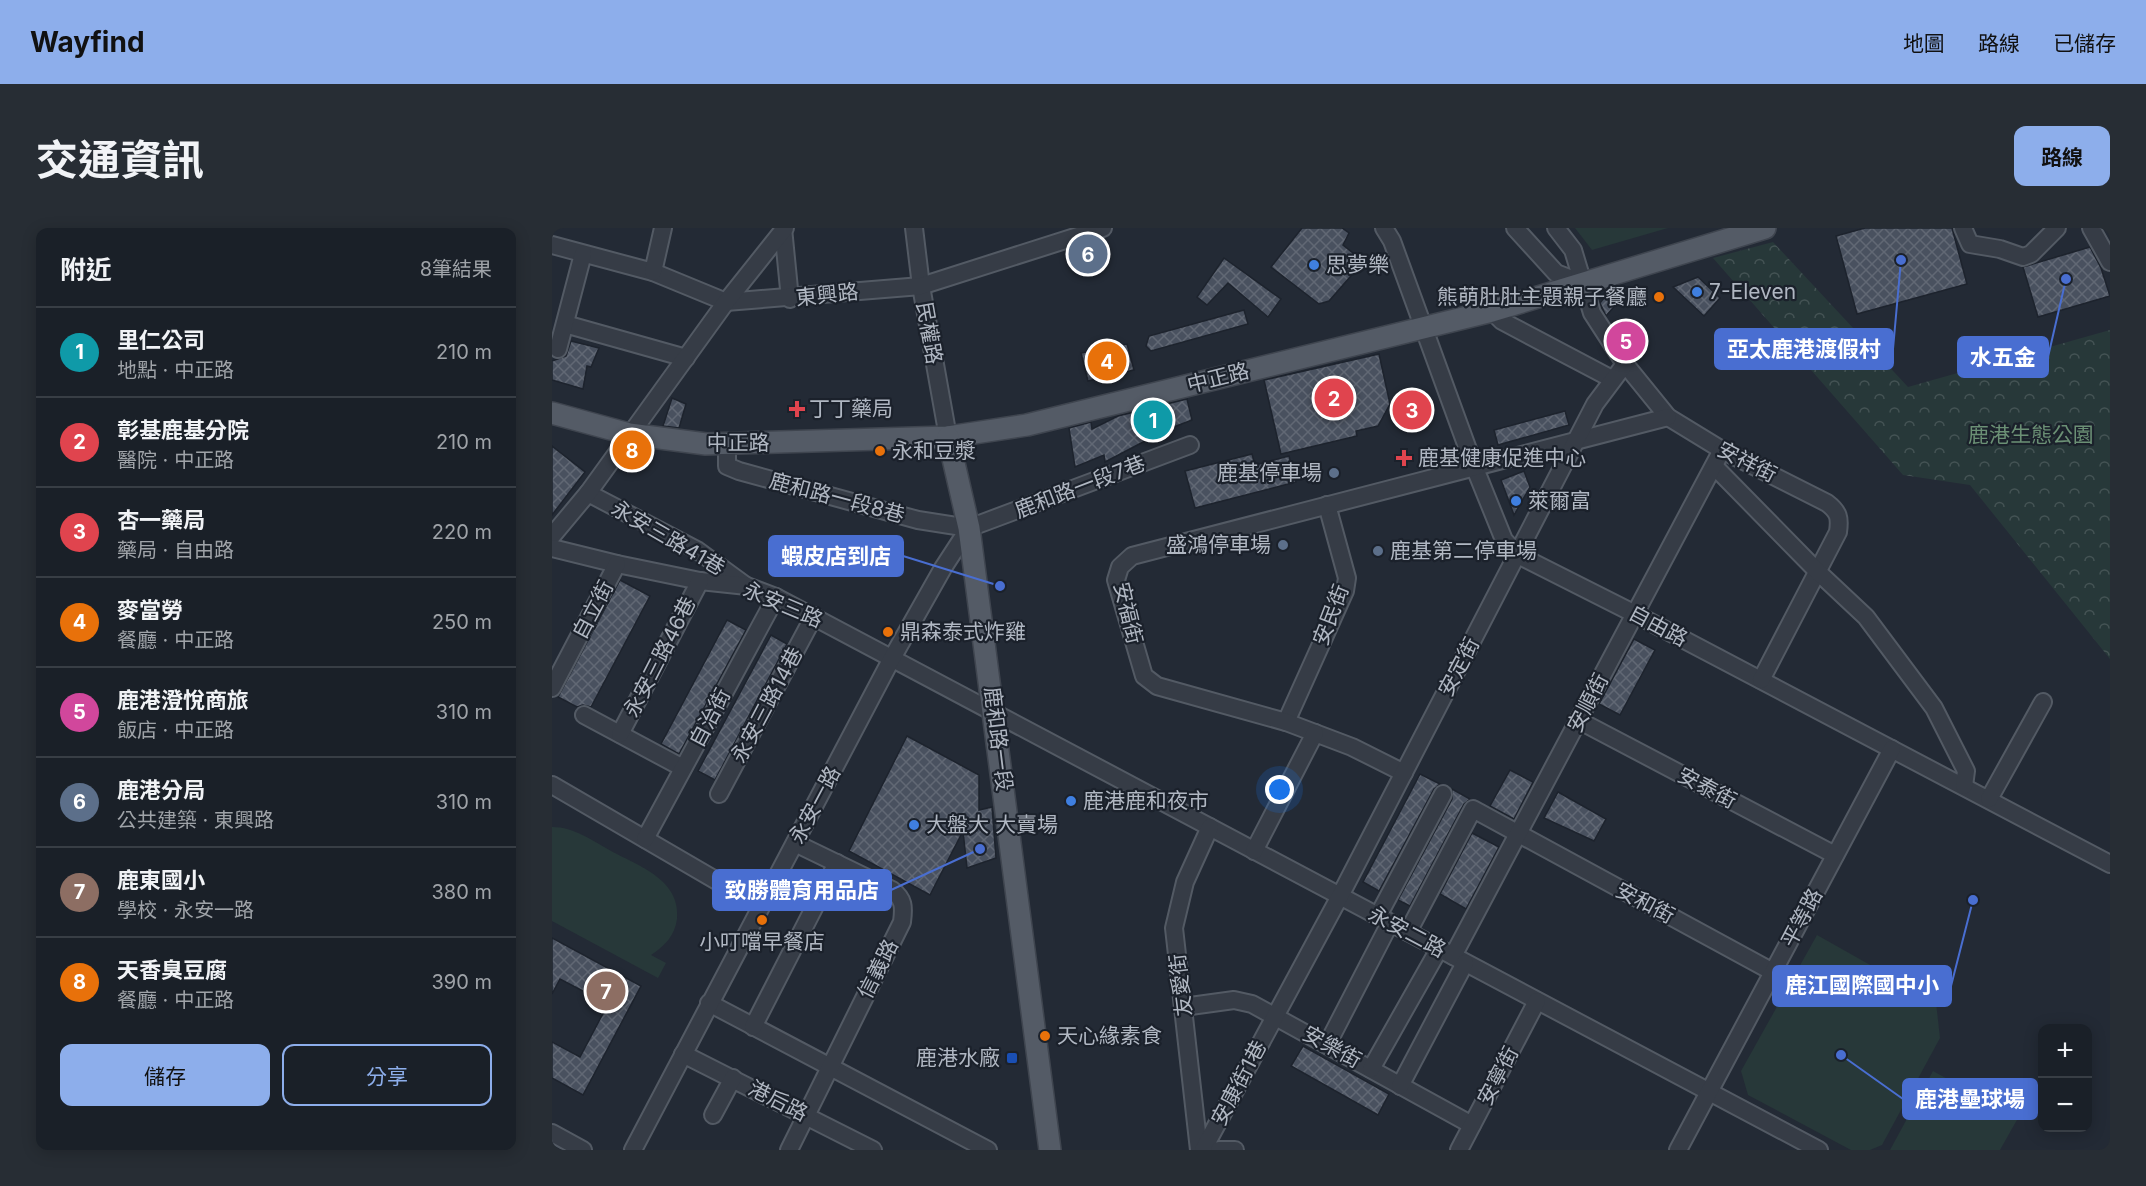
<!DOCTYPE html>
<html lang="zh-TW">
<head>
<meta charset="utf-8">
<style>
  body { margin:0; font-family:Inter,"Noto Sans TC",sans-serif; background:#272d34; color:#f1f3f6 }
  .controls { position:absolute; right:18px; bottom:18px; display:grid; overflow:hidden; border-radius:12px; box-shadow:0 3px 15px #0003 }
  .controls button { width:54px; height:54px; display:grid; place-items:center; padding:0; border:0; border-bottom:2px solid #383e45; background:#1a2028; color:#f1f3f6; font:30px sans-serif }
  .you { position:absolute; left:728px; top:562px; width:21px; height:21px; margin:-15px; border:4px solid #fff; border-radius:50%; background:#1a73e8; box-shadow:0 0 0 9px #1a73e833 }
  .badge { display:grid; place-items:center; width:39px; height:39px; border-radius:50%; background:#8daeeb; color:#fff; font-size:20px; font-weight:700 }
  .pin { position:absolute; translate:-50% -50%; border:3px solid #fff; box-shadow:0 2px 6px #0006 }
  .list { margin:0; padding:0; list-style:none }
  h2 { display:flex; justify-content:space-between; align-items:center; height:78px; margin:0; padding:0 24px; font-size:26px }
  h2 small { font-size:20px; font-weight:400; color:#9fa3a8 }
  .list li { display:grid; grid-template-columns:39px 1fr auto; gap:18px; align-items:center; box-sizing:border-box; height:90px; padding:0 24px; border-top:2px solid #383e45 }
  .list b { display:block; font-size:22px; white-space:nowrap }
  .list p { margin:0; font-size:20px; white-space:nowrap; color:#9fa3a8 }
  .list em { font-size:20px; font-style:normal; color:#9fa3a8 }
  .actions { display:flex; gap:12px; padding:18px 24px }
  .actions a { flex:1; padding:14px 0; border:2px solid #8daeeb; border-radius:12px; text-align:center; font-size:21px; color:#8daeeb }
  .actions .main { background:#8daeeb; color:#111 }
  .map { position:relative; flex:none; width:1558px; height:922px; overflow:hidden; border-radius:12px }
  header { display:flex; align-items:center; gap:36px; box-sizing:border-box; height:84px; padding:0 30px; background:#8daeeb; color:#111 }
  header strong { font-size:28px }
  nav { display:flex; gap:33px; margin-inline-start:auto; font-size:21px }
  .intro { display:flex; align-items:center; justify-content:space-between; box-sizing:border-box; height:144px; padding:0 36px }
  h1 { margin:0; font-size:42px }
  .button { padding:15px 27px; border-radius:12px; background:#8daeeb; color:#111; font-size:21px; font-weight:700 }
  main { display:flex; gap:36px; padding:0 36px }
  aside { flex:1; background:#1a2028; border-radius:12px; box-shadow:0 3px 15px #0003 }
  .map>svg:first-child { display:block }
  .park { fill:url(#park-crowns) }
  .garden { fill:#273839 }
  .building { fill:url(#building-cross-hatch); stroke:#1d232d; stroke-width:1.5 }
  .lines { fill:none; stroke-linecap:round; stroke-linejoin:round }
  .minor-casing { stroke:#535a64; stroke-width:20 }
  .major-casing { stroke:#3f454f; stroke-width:24 }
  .minor { stroke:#363c46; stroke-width:16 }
  .major { stroke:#545b66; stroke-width:21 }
  .shop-dot { fill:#3f7fe0; stroke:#1b212b; stroke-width:2 }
  .food-dot { fill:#e8710a; stroke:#1b212b; stroke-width:2 }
  .health-dot { fill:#e0444e; stroke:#1b212b; stroke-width:2 }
  .service-dot { fill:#5c6f8a; stroke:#1b212b; stroke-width:2 }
  .transit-dot { fill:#1a4fb4; stroke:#1b212b; stroke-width:2 }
  .labels { text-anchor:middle; stroke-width:4.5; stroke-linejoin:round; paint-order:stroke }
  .poi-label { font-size:21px; fill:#b0b7c2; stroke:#1b212b; text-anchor:start }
  .street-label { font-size:21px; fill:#b0b7c2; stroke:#1b212b }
  .park-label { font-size:21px; fill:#6b9075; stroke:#1b212b }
  .leader { fill:none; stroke:#496ed1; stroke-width:2 }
  .callout-dot { fill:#496ed1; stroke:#1b212b; stroke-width:2 }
  .callout { fill:#496ed1; stroke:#496ed1; stroke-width:2 }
  .callout-label { font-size:22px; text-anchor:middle; font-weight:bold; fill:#fff }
</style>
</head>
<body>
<header>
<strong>Wayfind</strong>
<nav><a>地圖</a><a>路線</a><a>已儲存</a></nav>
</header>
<div class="intro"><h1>交通資訊</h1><a class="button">路線</a></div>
<main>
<aside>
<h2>附近<small>8筆結果</small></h2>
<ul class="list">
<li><span class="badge" style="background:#0f9aa8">1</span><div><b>里仁公司</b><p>地點 · 中正路</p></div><em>210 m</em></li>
<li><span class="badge" style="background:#e0444e">2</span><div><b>彰基鹿基分院</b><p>醫院 · 中正路</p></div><em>210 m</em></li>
<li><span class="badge" style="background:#e0444e">3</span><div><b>杏一藥局</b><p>藥局 · 自由路</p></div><em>220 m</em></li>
<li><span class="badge" style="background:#e8710a">4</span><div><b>麥當勞</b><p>餐廳 · 中正路</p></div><em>250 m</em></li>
<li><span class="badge" style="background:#d1479c">5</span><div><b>鹿港澄悅商旅</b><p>飯店 · 中正路</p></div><em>310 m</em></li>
<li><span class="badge" style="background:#5c6f8a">6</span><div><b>鹿港分局</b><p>公共建築 · 東興路</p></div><em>310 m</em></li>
<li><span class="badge" style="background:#8d6e63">7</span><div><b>鹿東國小</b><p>學校 · 永安一路</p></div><em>380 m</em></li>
<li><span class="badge" style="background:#e8710a">8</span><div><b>天香臭豆腐</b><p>餐廳 · 中正路</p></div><em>390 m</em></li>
</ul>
<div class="actions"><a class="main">儲存</a><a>分享</a></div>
</aside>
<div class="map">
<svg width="1558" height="922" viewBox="0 0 1558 922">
  <defs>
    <pattern id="park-crowns" width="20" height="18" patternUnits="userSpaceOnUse" patternTransform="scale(1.5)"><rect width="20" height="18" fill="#273839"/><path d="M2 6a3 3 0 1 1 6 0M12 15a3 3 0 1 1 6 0" fill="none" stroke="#445354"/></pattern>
    <pattern id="building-cross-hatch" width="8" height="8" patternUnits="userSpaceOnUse" patternTransform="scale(1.5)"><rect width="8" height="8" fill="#49515f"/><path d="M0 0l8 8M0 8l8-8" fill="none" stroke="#616874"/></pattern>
  </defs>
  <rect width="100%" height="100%" fill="#232a35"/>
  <polygon class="park" points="1221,14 1356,159 1558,102 1558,431 1418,257 1351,247 1161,30"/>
  <g class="garden">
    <polygon points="1023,0 1116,0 1040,22"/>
    <path d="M0,599C22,599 41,613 59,623C87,638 129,652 125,691C123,707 113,718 99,727L114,735L106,750L0,693Z"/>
    <polygon points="1265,707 1384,774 1388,810 1330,917 1318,922 1299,922 1196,867 1189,843"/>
    <polygon points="1381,843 1466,890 1448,922 1338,922"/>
  </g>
  <g class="building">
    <polygon points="750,0 790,0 797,5 791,17 806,29 803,34 805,41 777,73 767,76 719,39"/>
    <polygon points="1313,0 1400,0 1415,56 1305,86 1284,8"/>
    <polygon points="1538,19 1549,40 1558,68 1486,89 1471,39"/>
    <polygon points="672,30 729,71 716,89 676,55 655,77 645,69"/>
    <polygon points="1146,49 1168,70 1152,88 1121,59"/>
    <polygon points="1056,65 1066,74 1054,88 1048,75"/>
    <polygon points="692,82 696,96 599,123 594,118 597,108"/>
    <polygon points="19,113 47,120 39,139 35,138 31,161 0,152 0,133 14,128"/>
    <polygon points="575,116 582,142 536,153 529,125"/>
    <polygon points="827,126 838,176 826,198 804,203 805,208 729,226 712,152"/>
    <polygon points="120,170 134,176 127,200 111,198"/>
    <polygon points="635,171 640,192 614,202 553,234 552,227 523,239 517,200 539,194 540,201 566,188"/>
    <polygon points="1013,183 1017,197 946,217 942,202"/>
    <polygon points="0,218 33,244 0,287"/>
    <polygon points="700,226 703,237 737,228 744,254 643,280 633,243"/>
    <polygon points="972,243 978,259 962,287 949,252"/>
    <polygon points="68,352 98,368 39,479 31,477 25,479 6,469"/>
    <polygon points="175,392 194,402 127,526 109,516"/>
    <polygon points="219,407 235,416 163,552 146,543"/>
    <polygon points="1082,411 1103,422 1068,487 1047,476"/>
    <polygon points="355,508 427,547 427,582 440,579 444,630 415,640 411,603 378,667 297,623"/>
    <polygon points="958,542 981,554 962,591 938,578"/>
    <polygon points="868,546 888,556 882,561 827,663 811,654"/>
    <polygon points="900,561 918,571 912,576 858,678 846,672 900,571"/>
    <polygon points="1006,564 1054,591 1042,613 992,590"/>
    <polygon points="920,605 947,619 914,681 888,666"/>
    <polygon points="0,710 89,758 31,867 0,850 0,814 28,829 56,776 8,751 0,766"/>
    <polygon points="751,818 837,866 826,887 739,838"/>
  </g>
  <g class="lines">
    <defs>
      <g id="minor">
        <polyline points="231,0 238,71"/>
        <polyline points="362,0 369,58 396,209"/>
        <polyline points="832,0 840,13 922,238 952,312 966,327 1083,386 1558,636"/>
        <polyline points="963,0 1004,45 1030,55"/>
        <path d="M1004,0L1021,22L1040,85L1073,136L1116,189L1170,222L1275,275C1287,284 1288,290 1286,304L1209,452"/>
        <polyline points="1411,0 1418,16 1448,21 1471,29 1479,26 1505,0"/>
        <polyline points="1539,0 1558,34"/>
        <polyline points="0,17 101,44 174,74 369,58 551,0"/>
        <polyline points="101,44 111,0"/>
        <polyline points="940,83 950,93 1060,151"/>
        <polyline points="13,96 134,130"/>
        <polyline points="6,121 31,26"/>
        <polyline points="175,217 175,238 187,243 366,292 417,300 638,217"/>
        <polyline points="1162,238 1266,344 1314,389 1382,480 1414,543 1412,558"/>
        <polyline points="36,265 145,322 193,357"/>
        <polyline points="0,308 36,265 174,74 233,0"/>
        <polyline points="0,320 65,336 148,353 195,358 224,369 1267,922"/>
        <polyline points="0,460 65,336"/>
        <polyline points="32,487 131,540"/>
        <polyline points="1026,492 1283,627"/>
        <polyline points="734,494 793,363 795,350 775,277"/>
        <polyline points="68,506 148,353"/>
        <polyline points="852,545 800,519 734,494 605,458 592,448 564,352 568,339 580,328 1116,189"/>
        <polyline points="0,557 208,678"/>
        <polyline points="167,566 262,388"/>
        <polyline points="1437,571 1491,474"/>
        <polyline points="93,611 224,369"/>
        <polyline points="702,623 763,505"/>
        <polyline points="826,688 891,566"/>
        <polyline points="856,704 921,581 1221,744"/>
        <polyline points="901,728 1170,222"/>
        <polyline points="157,775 436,922"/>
        <polyline points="631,779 682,772 700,776 920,897"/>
        <polyline points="201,799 285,635"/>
        <polyline points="775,817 838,695"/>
        <polyline points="131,826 321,922"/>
        <polyline points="819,841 887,721"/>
        <polyline points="848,858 913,735"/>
        <polyline points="161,887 181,850"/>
        <polyline points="0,905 31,922"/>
        <polyline points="81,922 339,432 391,340 417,300"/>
        <path d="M237,922L350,694C352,679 352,671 340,662L243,615"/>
        <polyline points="647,922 622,700 633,654 658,599"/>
        <polyline points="651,922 788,668 1043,176 1073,136"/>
        <polyline points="667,922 683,922"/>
        <polyline points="907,922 985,773"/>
        <polyline points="1126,922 1340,521"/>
      </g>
      <g id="major">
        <polyline points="0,185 77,206 154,216 396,209 475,197 940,83 1213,0"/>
        <polyline points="396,209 417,300 498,922"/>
      </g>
    </defs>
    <use href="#minor" class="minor-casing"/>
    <use href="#major" class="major-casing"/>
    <use href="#minor" class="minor"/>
    <use href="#major" class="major"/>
  </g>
  <g class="shop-dot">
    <circle cx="762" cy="37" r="6"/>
    <circle cx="1145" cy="64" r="6"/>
    <circle cx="964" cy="273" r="6"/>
    <circle cx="519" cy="573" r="6"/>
    <circle cx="362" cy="597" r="6"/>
  </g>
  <g class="food-dot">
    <circle cx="1107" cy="69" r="6"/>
    <circle cx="328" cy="223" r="6"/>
    <circle cx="336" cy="404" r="6"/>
    <circle cx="210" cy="692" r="6"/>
    <circle cx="493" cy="808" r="6"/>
  </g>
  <g class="health-dot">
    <path d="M242 172h6v6h6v6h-6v6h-6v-6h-6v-6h6z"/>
    <path d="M849 221h6v6h6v6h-6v6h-6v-6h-6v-6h6z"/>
  </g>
  <g class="service-dot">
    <circle cx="782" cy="245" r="6"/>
    <circle cx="731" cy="317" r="6"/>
    <circle cx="826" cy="323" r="6"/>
  </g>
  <rect class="transit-dot" x="454" y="824" width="12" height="12" rx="3"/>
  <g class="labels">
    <g class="poi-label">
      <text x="774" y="44">思夢樂</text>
      <text x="1157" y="71">7-Eleven</text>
      <text x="1095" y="76" text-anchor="end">熊萌肚肚主題親子餐廳</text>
      <text x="257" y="188">丁丁藥局</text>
      <text x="340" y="230">永和豆漿</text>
      <text x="866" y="237">鹿基健康促進中心</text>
      <text x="770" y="252" text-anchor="end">鹿基停車場</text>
      <text x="976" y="280">萊爾富</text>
      <text x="719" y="324" text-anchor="end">盛鴻停車場</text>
      <text x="838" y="330">鹿基第二停車場</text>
      <text x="348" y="411">鼎森泰式炸雞</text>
      <text x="531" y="580">鹿港鹿和夜市</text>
      <text x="374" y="604">大盤大 大賣場</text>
      <text x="210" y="721" text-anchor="middle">小叮噹早餐店</text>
      <text x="505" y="815">天心緣素食</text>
      <text x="448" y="837" text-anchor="end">鹿港水廠</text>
    </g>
    <g class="street-label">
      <text transform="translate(275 67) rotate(-6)" y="7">東興路</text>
      <text transform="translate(377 105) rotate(80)" y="7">民權路</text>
      <text transform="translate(666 150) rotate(-14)" y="7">中正路</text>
      <text x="186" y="222">中正路</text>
      <text transform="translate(1195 234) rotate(27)" y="7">安祥街</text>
      <text transform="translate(528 259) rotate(-21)" y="7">鹿和路一段7巷</text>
      <text transform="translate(285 270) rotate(15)" y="7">鹿和路一段8巷</text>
      <text transform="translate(116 310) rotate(30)" y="7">永安三路41巷</text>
      <text transform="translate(231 377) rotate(23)" y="7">永安三路</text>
      <text transform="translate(41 382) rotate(-62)" y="7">自立街</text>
      <text transform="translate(576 385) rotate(77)" y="7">安福街</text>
      <text transform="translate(779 387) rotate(-69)" y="7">安民街</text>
      <text transform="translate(1106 398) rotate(28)" y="7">自由路</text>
      <text transform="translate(108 429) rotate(-63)" y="7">永安三路46巷</text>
      <text transform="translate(907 439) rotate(-62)" y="7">安定街</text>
      <text transform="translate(1036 475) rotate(-62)" y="7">安順街</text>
      <text transform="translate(215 477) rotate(-62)" y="7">永安三路14巷</text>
      <text transform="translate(158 490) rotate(-62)" y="7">自治街</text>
      <text transform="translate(446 511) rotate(83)" y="7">鹿和路一段</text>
      <text transform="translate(1155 560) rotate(28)" y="7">安泰街</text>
      <text transform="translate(263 577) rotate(-62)" y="7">永安一路</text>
      <text transform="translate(1093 675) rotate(28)" y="7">安和街</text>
      <text transform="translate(1250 690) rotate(-62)" y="7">平等路</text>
      <text transform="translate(855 704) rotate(28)" y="7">永安二路</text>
      <text transform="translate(326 741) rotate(-63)" y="7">信義路</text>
      <text transform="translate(629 757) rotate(-97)" y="7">友愛街</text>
      <text transform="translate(780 819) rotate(29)" y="7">安樂街</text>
      <text transform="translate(946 848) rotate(-62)" y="7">安寧街</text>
      <text transform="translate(687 855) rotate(-62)" y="7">安康街1巷</text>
      <text transform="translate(226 873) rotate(27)" y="7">港后路</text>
    </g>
    <g class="park-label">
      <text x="1479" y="214">鹿港生態公園</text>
    </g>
  </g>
  <path class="leader" d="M1349 32L1341 121M1514 51L1496 129M448 358L351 328M428 621L339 662M1421 672L1399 758M1289 827L1351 871"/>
  <g class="callout-dot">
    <circle cx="1349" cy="32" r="6"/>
    <circle cx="1514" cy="51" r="6"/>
    <circle cx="448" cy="358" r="6"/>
    <circle cx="428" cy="621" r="6"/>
    <circle cx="1421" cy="672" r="6"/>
    <circle cx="1289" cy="827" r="6"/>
  </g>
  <g class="callout">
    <rect x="1163" y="101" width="178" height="40" rx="6"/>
    <rect x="1406" y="109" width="90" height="40" rx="6"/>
    <rect x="217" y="308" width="134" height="40" rx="6"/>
    <rect x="161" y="642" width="178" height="40" rx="6"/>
    <rect x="1221" y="738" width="178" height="40" rx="6"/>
    <rect x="1351" y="851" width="134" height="40" rx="6"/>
  </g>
  <g class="callout-label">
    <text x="1252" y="129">亞太鹿港渡假村</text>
    <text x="1451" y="137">水五金</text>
    <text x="284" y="336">蝦皮店到店</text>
    <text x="250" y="670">致勝體育用品店</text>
    <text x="1310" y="765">鹿江國際國中小</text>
    <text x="1418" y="879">鹿港壘球場</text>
  </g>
</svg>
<div class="controls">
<button>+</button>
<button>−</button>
</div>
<div class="you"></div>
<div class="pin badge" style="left:601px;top:192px;background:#0f9aa8">1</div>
<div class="pin badge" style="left:782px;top:170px;background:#e0444e">2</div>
<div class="pin badge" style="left:860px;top:182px;background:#e0444e">3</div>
<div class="pin badge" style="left:555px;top:133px;background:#e8710a">4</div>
<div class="pin badge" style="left:1074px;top:113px;background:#d1479c">5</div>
<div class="pin badge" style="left:536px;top:26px;background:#5c6f8a">6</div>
<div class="pin badge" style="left:54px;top:763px;background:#8d6e63">7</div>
<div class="pin badge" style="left:80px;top:222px;background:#e8710a">8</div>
</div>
</main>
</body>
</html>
